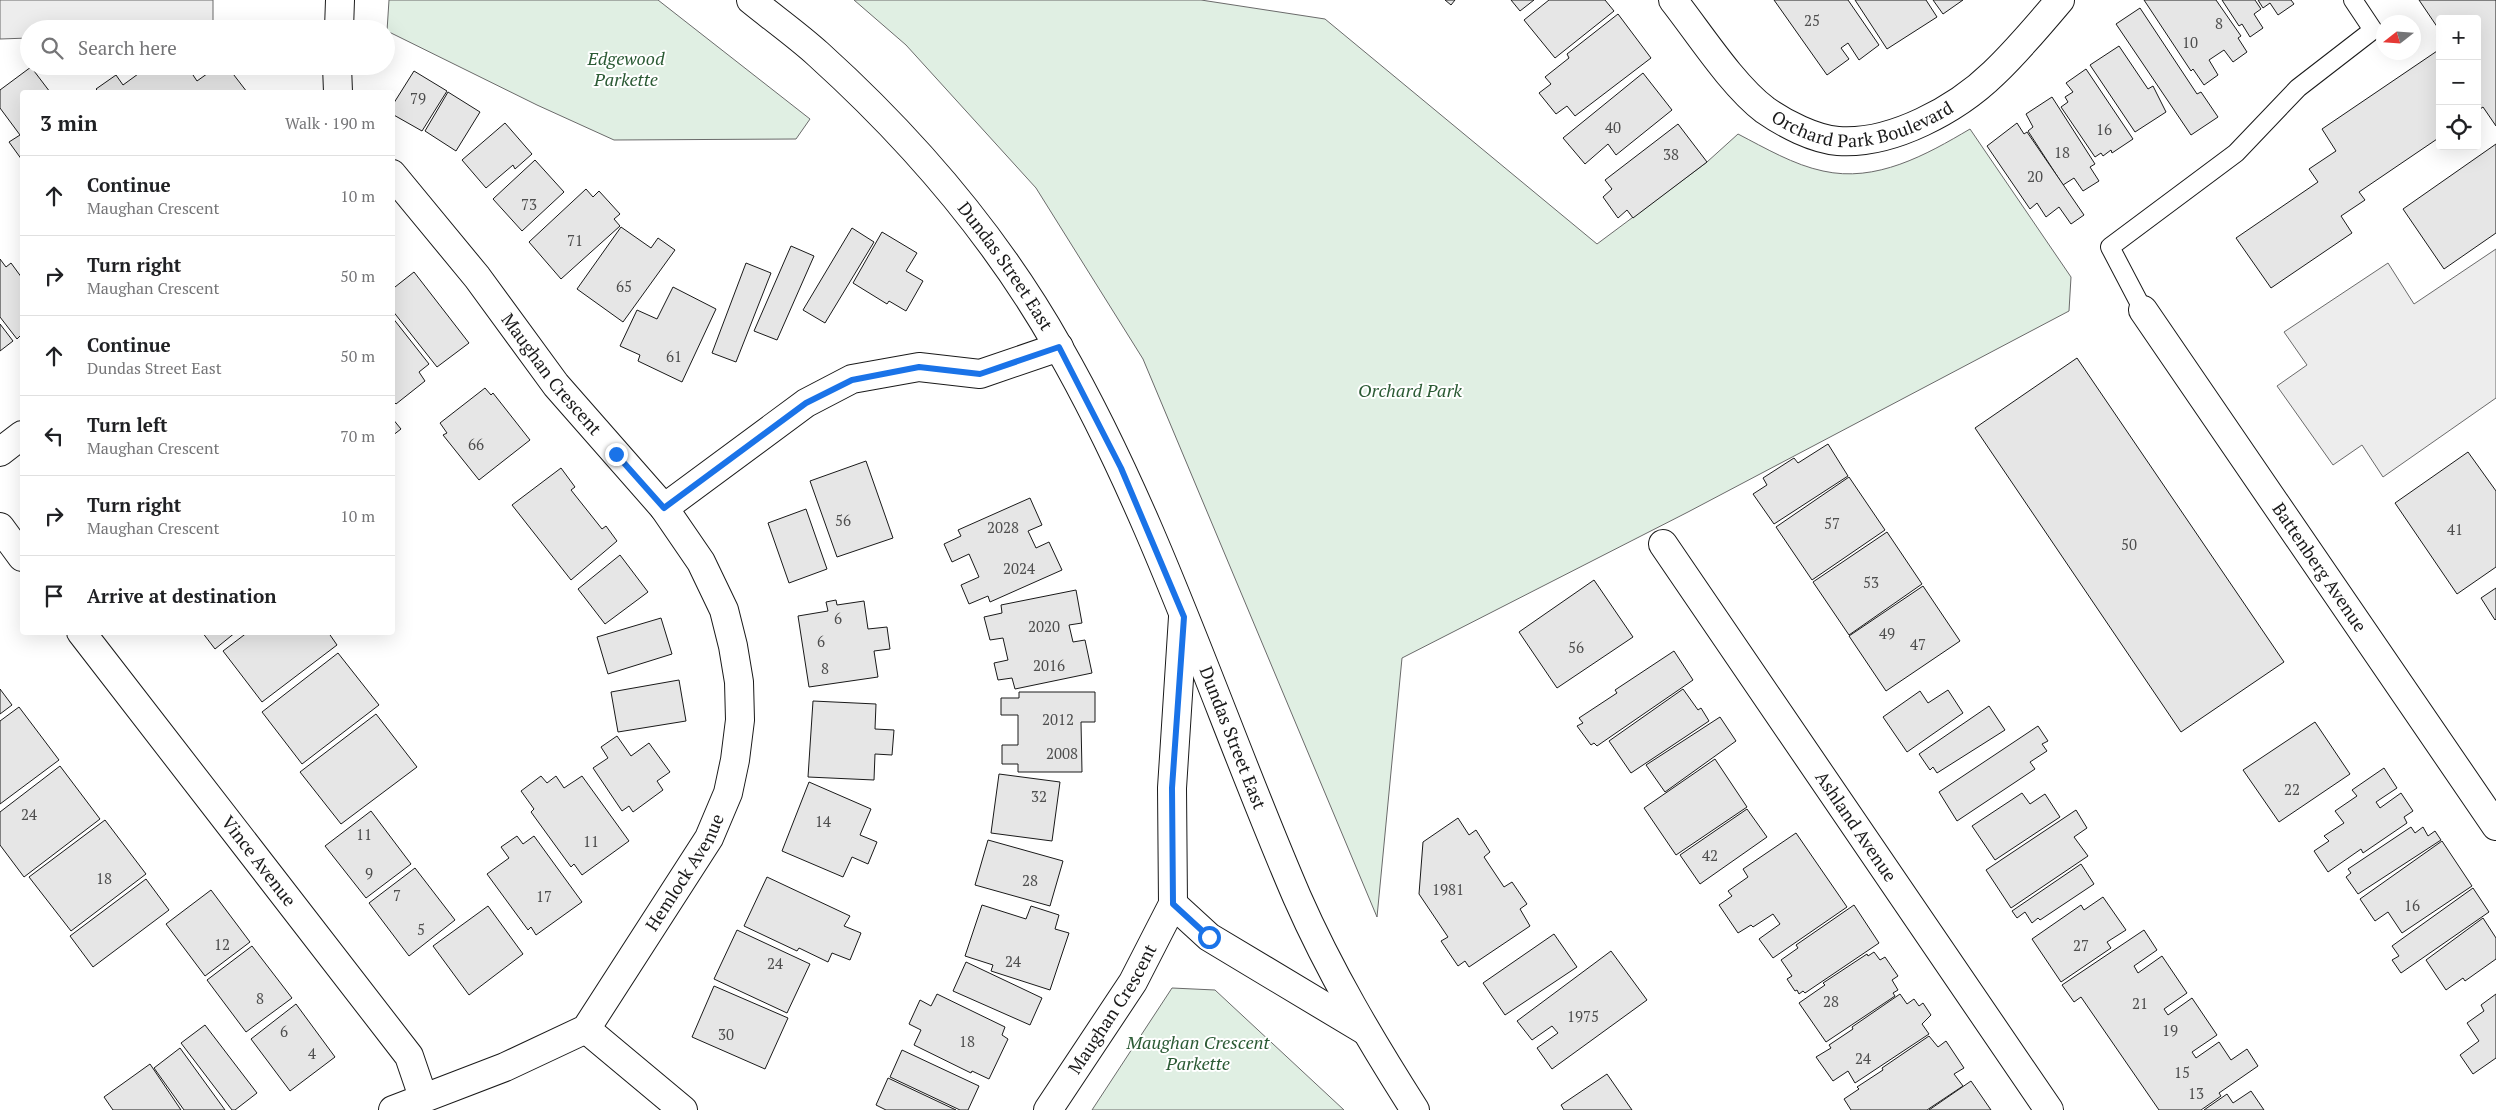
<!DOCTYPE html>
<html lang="en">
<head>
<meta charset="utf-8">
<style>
  body { margin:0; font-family:"PT Serif",serif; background:#f2f2f2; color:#202124 }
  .controls { position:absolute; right:15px; top:15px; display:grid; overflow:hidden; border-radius:5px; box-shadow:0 5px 20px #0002 }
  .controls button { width:45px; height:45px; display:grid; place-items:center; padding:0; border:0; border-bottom:1px solid #e0e0e0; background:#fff; color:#202124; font:25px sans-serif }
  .compass { position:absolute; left:2376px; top:15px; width:45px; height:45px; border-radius:50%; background:#fff; box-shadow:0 5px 20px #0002; rotate:253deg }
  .stop { position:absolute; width:15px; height:15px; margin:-11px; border:4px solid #1a73e8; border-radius:50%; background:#fff }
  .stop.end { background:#1a73e8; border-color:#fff; box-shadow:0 1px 5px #0008 }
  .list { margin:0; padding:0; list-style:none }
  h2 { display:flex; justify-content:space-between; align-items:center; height:65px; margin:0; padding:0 20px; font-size:21px }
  h2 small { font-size:16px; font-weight:400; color:#757577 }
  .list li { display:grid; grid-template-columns:32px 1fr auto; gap:15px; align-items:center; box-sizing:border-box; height:80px; padding:0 20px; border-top:1px solid #e0e0e0 }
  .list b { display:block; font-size:19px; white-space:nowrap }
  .list p { margin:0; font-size:16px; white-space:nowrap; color:#757577 }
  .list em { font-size:16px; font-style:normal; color:#757577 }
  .icon { flex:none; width:28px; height:28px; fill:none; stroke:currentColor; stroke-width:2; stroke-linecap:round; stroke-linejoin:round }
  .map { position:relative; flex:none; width:2496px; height:1110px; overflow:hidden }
  .search { position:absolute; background:#fff; box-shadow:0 5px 20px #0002; left:20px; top:20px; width:375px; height:55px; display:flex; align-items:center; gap:12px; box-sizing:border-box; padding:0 18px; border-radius:28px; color:#757577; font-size:19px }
  .panel { position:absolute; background:#fff; box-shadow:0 5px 20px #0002; left:20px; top:90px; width:375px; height:545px; border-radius:5px }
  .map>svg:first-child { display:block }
  .green { fill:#e0efe3; stroke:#6a6a6a }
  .parking { fill:#ededed; stroke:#6a6a6a }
  .building { fill:#e6e6e6; stroke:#1a1a1a }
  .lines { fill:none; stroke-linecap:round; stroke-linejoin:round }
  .lane-casing { stroke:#1a1a1a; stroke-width:20 }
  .street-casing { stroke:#1a1a1a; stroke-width:30 }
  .secondary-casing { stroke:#1a1a1a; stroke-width:30 }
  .lane { stroke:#fff; stroke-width:18 }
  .street { stroke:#fff; stroke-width:28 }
  .secondary { stroke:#fff; stroke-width:28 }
  .route { stroke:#1a73e8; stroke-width:6 }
  .labels { text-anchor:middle; stroke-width:4; stroke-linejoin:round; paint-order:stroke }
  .number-label { font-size:15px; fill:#4d4d4d }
  .park-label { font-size:18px; font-style:italic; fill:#2b5a34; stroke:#fff }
  .street-label { font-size:18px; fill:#1a1a1a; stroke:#fff }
</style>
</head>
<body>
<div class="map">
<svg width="2496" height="1110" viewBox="0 0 2496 1110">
  <rect width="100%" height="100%" fill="#fff"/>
  <g class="green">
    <polygon points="389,0 658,0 810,119 796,139 614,140 537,105 387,31"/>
    <path d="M854,0H1201L1325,19L1597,244L1707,162L1738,134C1765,148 1794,165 1823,171C1876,183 1926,155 1970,129L2071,277L2069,311L1688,512L1402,658L1377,917L1143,359L1036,188L906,45Z"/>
    <polygon points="1172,988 1215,990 1344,1110 1092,1110"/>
  </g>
  <g class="parking">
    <polygon points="0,0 213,0 213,29 29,29 29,38 0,39"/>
    <polygon points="2496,249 2496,398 2383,477 2362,445 2333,465 2277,386 2307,365 2284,332 2388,263 2414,304"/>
  </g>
  <g class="building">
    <polygon points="1445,0 1455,0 1451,5"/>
    <polygon points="1511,0 1534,0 1520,11"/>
    <polygon points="1549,0 1605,0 1614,11 1555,58 1524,20"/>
    <polygon points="1774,0 1848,0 1879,45 1859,60 1848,43 1841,48 1849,59 1827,75"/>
    <polygon points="1855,0 1926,0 1937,17 1887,49"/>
    <polygon points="1933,0 1963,0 1943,14"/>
    <polygon points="2144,0 2216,0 2241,36 2238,38 2247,52 2233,62 2224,50 2209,60 2218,75 2204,85 2193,69 2191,71"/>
    <polygon points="2222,0 2255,0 2261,9 2254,14 2263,28 2250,37 2242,24 2239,26"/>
    <polygon points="2258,0 2291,0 2294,4 2278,15 2270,3 2263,8"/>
    <polygon points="2419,0 2496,0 2496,126 2483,107 2477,111 2477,19 2440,19 2440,31"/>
    <polygon points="2140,8 2197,94 2201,92 2218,117 2191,135 2116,24"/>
    <polygon points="1618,14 1651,58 1575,116 1567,106 1556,114 1539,93 1551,84 1545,77 1569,58 1567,54"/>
    <polygon points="2119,46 2148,89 2153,86 2166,112 2135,132 2090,65"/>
    <polygon points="2440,49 2440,137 2359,192 2365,200 2341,216 2352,233 2271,288 2236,238 2318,182 2309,169 2336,151 2322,129"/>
    <polygon points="149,66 187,66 197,81 218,66 227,66 247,92 99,92 96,89 116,75 123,85"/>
    <polygon points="31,67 50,92 22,92 22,160 9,142 20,135 0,108 0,90"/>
    <polygon points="2086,69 2133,139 2112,153 2111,150 2103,156 2101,153 2095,157 2061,107 2068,102 2065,97 2073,92 2066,83"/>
    <polygon points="414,71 447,91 422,131 392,114 392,106"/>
    <polygon points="1643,73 1672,110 1616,155 1608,144 1585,164 1563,138"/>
    <polygon points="448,92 480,112 456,151 425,131"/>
    <polygon points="2052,97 2095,164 2090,167 2099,181 2083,191 2074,178 2063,185 2028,131 2033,127 2026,114"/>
    <polygon points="505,123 532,154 515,169 513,165 486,188 462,160"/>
    <polygon points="2017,123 2024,134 2027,132 2084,215 2071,224 2059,207 2046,217 2037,203 2030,209 1987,146"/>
    <polygon points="1678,124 1707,162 1633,218 1627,210 1618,218 1603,197 1612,189 1605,180"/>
    <polygon points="2496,144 2496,233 2444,269 2403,209"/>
    <polygon points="535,160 564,192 522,231 493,199"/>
    <polygon points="586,189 593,197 599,191 620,214 614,219 620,226 561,279 529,242"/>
    <polygon points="621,227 651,248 658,238 675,250 623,322 577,289"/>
    <polygon points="852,228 874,242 825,323 803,310"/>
    <polygon points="882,232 917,253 906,271 923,281 906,311 889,301 887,304 853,283"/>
    <polygon points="791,246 814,256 777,340 754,331"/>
    <polygon points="0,259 6,267 11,263 22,278 22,334 17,339 0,317"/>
    <polygon points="746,263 771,273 736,362 712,353"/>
    <polygon points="414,272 469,343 437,367 392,310 392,284 395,287"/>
    <polygon points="673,287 716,309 682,382 638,361 640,355 620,346 637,310 657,319"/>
    <polygon points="392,317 429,364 419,372 425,381 396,404 392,400"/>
    <polygon points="0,324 13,341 0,351"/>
    <polygon points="2077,358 2284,662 2181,732 1975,428"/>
    <polygon points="485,388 491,395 493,393 530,440 479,480 443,435 447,433 440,423"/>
    <polygon points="392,418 401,429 392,436"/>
    <polygon points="1828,444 1848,476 1774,524 1753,494 1767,485 1763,478 1794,458 1798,463"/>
    <polygon points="2468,452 2496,491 2496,567 2457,594 2395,503"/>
    <polygon points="866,461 893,538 837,557 810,481"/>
    <polygon points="561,468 575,487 571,490 602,529 606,526 617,541 571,580 512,505"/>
    <polygon points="1849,477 1885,530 1812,580 1776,527"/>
    <polygon points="1030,498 1042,525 1028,531 1036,548 1049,542 1062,570 990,602 988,596 969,604 961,585 979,577 969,554 952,562 944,544 961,536 958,530"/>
    <polygon points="806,509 827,569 789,583 768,523"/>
    <polygon points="1887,532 1922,584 1849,635 1813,582"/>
    <polygon points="620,555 648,592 605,624 578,589"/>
    <polygon points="1594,580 1633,637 1557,688 1519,632"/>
    <polygon points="1923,586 1960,641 1886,691 1849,636"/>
    <polygon points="2496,588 2496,619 2495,620 2481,598"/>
    <polygon points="1076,590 1082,623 1069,625 1073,642 1085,640 1092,673 1015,689 1012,678 998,680 994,663 1008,660 1003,638 990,640 984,617 1002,613 1001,605"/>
    <polygon points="836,600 837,605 864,601 868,629 887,627 890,649 874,651 878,677 809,687 798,616 828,611 826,602"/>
    <polygon points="661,618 672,654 608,674 597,637"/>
    <polygon points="202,632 236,632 215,649"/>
    <polygon points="248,632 328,632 337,645 262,702 223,651"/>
    <polygon points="1674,651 1693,680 1597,746 1594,743 1591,745 1577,726 1583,723 1579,718 1617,693 1615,690"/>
    <polygon points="338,653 379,705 302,764 262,712"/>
    <polygon points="679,680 686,721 618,732 611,692"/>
    <polygon points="0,689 12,705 0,714"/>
    <polygon points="1683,689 1698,710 1701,708 1709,721 1631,773 1609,741"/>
    <polygon points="1948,690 1963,713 1907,752 1883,717 1920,691 1928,703"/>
    <polygon points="1019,692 1095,692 1095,722 1081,722 1082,772 1018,772 1018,764 1002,764 1002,745 1018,745 1018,715 1001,715 1001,698 1019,698"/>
    <polygon points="813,701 876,704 875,729 894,730 892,755 875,754 874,780 808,777"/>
    <polygon points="1989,706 2005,730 1937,773 1933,767 1930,770 1919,754"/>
    <polygon points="19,707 59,760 0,804 0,721"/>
    <polygon points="376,714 417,767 341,824 300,772"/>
    <polygon points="1720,717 1736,741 1665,792 1646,765"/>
    <polygon points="2315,722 2350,774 2279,822 2243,770"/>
    <polygon points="2038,726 2048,741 2042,744 2047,751 2030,762 2035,769 1957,821 1939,792"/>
    <polygon points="617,736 631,756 649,743 670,772 657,781 663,790 633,812 629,806 622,811 593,768 608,758 601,747"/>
    <polygon points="1715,759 1747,807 1676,855 1644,808"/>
    <polygon points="60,766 100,819 24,877 0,845 0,812"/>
    <polygon points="2384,768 2397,788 2376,802 2380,808 2401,793 2413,811 2404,817 2407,823 2363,853 2361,849 2328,872 2314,851 2329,841 2324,836 2344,823 2335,811 2357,796 2352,790"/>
    <polygon points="999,774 1060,782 1052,841 991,833"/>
    <polygon points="541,776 547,783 556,776 564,788 582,776 629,841 582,875 574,864 571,867 531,812 534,809 521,791"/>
    <polygon points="809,782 871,809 860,835 877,842 868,864 852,857 843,877 782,851"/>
    <polygon points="2022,793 2030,804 2045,794 2060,817 1995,860 1972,826"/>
    <polygon points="1747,809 1767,837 1700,884 1680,855"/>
    <polygon points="2076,810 2087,828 2074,837 2088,856 2011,908 1986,870"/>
    <polygon points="371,811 411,864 366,898 325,846"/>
    <polygon points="1458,818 1469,835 1476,830 1490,852 1484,857 1504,887 1512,882 1527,904 1520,909 1530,926 1469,967 1465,961 1458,966 1441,941 1448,937 1419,894 1423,842"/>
    <polygon points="105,820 146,874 71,931 29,877"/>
    <polygon points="2411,827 2415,833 2423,827 2428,836 2435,831 2441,840 2358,894 2346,877 2351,873 2348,869"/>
    <polygon points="1796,833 1847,907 1773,958 1759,939 1780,924 1773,914 1753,927 1751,925 1738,933 1719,905 1732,896 1728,891 1748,877 1743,869"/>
    <polygon points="517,836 523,844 534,836 582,902 536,935 531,927 528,930 487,874 509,858 501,847"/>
    <polygon points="988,840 1063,861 1050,906 975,885"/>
    <polygon points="2442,841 2472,886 2402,933 2388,912 2375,921 2360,899"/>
    <polygon points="2081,864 2094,884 2040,920 2038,918 2032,923 2025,912 2017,918 2012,911"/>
    <polygon points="415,868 455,920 409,956 369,903"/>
    <polygon points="767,877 850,916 844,926 861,933 850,960 832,953 828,962 799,948 797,951 744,926"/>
    <polygon points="146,879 169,910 93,967 70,936"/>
    <polygon points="2473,888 2489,912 2401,973 2392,960 2399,956 2392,946"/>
    <polygon points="211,890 250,942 205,976 166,924"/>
    <polygon points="2103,897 2126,930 2107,942 2111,948 2061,982 2032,939 2081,905 2084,910"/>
    <polygon points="982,905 1026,919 1031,906 1059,915 1055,929 1069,933 1050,990 991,971 993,965 965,956"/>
    <polygon points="1854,905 1879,943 1805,993 1803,991 1799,994 1797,990 1795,991 1787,979 1792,976 1781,960 1798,948 1796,945"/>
    <polygon points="488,906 523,954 469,995 433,946"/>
    <polygon points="2483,918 2496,938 2496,959 2465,981 2463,978 2446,990 2426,960"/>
    <polygon points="737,930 810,964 787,1013 714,979"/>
    <polygon points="2144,930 2157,950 2134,966 2138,973 2162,956 2187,993 2164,1009 2168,1015 2192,998 2217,1035 2192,1052 2196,1058 2219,1042 2231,1060 2247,1049 2258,1066 2219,1093 2221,1096 2201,1110 2159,1110 2081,997 2074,1002 2062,985"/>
    <polygon points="1554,934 1577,967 1505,1015 1483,983"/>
    <polygon points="252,946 292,998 246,1032 207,980"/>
    <polygon points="1611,951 1647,1000 1552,1069 1537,1048 1558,1033 1552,1026 1532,1040 1517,1021"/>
    <polygon points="1874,952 1880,960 1885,957 1898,976 1892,980 1898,990 1893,993 1895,996 1826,1042 1799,1003 1825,985 1823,983 1867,954 1868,956"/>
    <polygon points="966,962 1042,998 1030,1025 953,991"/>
    <polygon points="714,986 788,1018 765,1069 692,1037"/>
    <polygon points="937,994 1005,1027 1002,1035 1008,1039 989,1079 972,1071 971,1073 914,1045 921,1030 909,1024 920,1000 931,1006"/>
    <polygon points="1900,994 1907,1004 1914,999 1919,1006 1923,1003 1931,1015 1922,1024 1929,1034 1855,1083 1848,1071 1833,1081 1816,1057 1831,1048 1829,1045 1853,1029 1852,1027"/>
    <polygon points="2496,994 2496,1058 2473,1074 2460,1055 2479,1041 2467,1023 2484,1011 2481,1005"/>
    <polygon points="296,1004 335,1057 290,1091 251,1039"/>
    <polygon points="205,1025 257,1093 235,1110 232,1110 181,1043"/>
    <polygon points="1929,1036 1938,1047 1946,1041 1964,1068 1954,1074 1963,1086 1927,1110 1851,1110 1844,1099 1859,1089 1857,1087 1883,1070 1882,1068"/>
    <polygon points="180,1048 225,1110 184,1110 154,1068"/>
    <polygon points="902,1050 979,1086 968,1110 960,1110 890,1077"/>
    <polygon points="150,1064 181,1110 113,1110 104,1097"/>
    <polygon points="1607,1074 1632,1110 1564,1110 1561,1105"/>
    <polygon points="888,1078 956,1110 886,1110 876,1105"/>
    <polygon points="1971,1081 1991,1110 1929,1110"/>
    <polygon points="2251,1091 2264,1110 2204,1110 2227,1094 2233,1103"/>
  </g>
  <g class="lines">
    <defs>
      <polyline id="lane" points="2143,310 2110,247 2236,153 2298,88 2373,30 2353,0"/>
      <g id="street">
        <path id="s1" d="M1673,0C1699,33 1732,85 1765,110C1785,124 1814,139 1838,141C1892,145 1957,109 1994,73C2018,50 2039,25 2060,0"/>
        <polyline points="339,29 340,0"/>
        <polyline points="337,66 338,92"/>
        <path id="s2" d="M392,174L477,277L556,385L664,508L806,403L852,379L919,367L980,374L1059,347"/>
        <path id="s3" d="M2143,310L2496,826"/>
        <polyline points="0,452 22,435"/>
        <polyline points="0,527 22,557"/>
        <path id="s4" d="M1663,544L2049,1110"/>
        <path id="s5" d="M81,632L409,1056L423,1097"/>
        <polyline points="1173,904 1209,937 1364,1030"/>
        <polyline points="586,1029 683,1110"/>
        <path id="s6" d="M393,1110L505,1067L586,1029L709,838L728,793L735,760L740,720L739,682L733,646L724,610L701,562L664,508"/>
        <path id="s7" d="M1048,1110L1133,982L1173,904L1172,788L1183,617"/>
      </g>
      <g id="secondary">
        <path id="s8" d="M751,0C773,18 797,35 818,54C912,139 996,236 1059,348C1158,521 1218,714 1297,897C1330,972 1371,1041 1415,1110"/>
      </g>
    </defs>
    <use href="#lane" class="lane-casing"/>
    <use href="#street" class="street-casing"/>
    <use href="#secondary" class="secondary-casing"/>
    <use href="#lane" class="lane"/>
    <use href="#street" class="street"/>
    <use href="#secondary" class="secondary"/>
  </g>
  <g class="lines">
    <polyline class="route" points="616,454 664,508 806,403 852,380 919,367 980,374 1059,347 1121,468 1184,617 1172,788 1173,904 1209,937"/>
  </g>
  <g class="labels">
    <g class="number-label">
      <text x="1812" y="26">25</text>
      <text x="2219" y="29">8</text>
      <text x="2190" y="48">10</text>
      <text x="418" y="104">79</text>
      <text x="1613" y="133">40</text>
      <text x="2104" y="135">16</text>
      <text x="2062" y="158">18</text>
      <text x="1671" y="160">38</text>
      <text x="2035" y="182">20</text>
      <text x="529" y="210">73</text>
      <text x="575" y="246">71</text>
      <text x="624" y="292">65</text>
      <text x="674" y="362">61</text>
      <text x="476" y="450">66</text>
      <text x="843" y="526">56</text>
      <text x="1832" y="529">57</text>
      <text x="1003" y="533">2028</text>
      <text x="2455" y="535">41</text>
      <text x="2129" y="550">50</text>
      <text x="1019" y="574">2024</text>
      <text x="1871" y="588">53</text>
      <text x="838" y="624">6</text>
      <text x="1044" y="632">2020</text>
      <text x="1887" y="639">49</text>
      <text x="821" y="647">6</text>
      <text x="1918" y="650">47</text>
      <text x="1576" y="653">56</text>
      <text x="1049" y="671">2016</text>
      <text x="825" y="674">8</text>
      <text x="1058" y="725">2012</text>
      <text x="1062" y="759">2008</text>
      <text x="2292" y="795">22</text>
      <text x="1039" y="802">32</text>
      <text x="29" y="820">24</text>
      <text x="823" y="827">14</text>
      <text x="364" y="840">11</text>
      <text x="591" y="847">11</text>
      <text x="1710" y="861">42</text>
      <text x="369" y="879">9</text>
      <text x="104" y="884">18</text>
      <text x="1030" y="886">28</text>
      <text x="1448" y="895">1981</text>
      <text x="397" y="901">7</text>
      <text x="544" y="902">17</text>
      <text x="2412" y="911">16</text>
      <text x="421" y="935">5</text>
      <text x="222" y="950">12</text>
      <text x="2081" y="951">27</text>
      <text x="1013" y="967">24</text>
      <text x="775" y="969">24</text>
      <text x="260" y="1004">8</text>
      <text x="1831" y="1007">28</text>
      <text x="2140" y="1009">21</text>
      <text x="1583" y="1022">1975</text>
      <text x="2170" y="1036">19</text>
      <text x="284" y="1037">6</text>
      <text x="726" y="1040">30</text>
      <text x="967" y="1047">18</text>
      <text x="312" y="1059">4</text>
      <text x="1863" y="1064">24</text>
      <text x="2182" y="1078">15</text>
      <text x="2196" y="1099">13</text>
    </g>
    <g class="park-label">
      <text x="626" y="65">Edgewood<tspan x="626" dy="21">Parkette</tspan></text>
      <text x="1410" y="397">Orchard Park</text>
      <text x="1198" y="1049">Maughan Crescent<tspan x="1198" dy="21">Parkette</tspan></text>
    </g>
    <g class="street-label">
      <text dy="6" stroke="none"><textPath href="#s1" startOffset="249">Orchard Park Boulevard</textPath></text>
      <text dy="6" stroke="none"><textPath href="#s8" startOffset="370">Dundas Street East</textPath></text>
      <text dy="6" stroke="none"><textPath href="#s2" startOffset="256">Maughan Crescent</textPath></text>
      <text dy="6" stroke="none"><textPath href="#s3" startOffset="312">Battenberg Avenue</textPath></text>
      <text dy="6" stroke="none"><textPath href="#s8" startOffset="895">Dundas Street East</textPath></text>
      <text dy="6" stroke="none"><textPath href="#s4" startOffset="342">Ashland Avenue</textPath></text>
      <text dy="6" stroke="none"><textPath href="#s5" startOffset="290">Vince Avenue</textPath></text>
      <text dy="6" stroke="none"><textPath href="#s6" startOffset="395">Hemlock Avenue</textPath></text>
      <text dy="6" stroke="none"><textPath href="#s7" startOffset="120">Maughan Crescent</textPath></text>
    </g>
  </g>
</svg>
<div class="controls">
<button>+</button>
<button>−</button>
<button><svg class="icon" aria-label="locate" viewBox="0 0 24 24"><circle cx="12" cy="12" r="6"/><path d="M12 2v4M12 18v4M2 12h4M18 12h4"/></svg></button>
</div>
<svg class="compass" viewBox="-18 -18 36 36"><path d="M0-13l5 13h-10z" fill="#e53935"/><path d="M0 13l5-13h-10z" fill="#757577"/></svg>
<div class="stop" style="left:1209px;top:937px"></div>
<div class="stop end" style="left:616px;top:454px"></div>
<div class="search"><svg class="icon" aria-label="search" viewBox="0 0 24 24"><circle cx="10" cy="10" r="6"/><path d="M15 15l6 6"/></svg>Search here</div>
<section class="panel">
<h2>3 min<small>Walk · 190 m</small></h2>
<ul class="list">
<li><svg class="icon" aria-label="ahead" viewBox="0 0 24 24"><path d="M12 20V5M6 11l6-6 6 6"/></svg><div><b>Continue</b><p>Maughan Crescent</p></div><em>10 m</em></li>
<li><svg class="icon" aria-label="right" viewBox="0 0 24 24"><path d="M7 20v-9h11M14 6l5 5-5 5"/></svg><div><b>Turn right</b><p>Maughan Crescent</p></div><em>50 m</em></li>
<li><svg class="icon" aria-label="ahead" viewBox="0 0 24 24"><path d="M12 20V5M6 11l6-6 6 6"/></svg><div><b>Continue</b><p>Dundas Street East</p></div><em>50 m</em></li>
<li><svg class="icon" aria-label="left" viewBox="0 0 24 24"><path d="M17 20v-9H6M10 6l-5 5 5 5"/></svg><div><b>Turn left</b><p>Maughan Crescent</p></div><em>70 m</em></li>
<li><svg class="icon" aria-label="right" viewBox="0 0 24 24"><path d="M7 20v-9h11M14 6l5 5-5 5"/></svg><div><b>Turn right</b><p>Maughan Crescent</p></div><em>10 m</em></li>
<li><svg class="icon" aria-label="arrive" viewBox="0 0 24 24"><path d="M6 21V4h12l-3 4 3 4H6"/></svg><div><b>Arrive at destination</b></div></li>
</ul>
</section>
</div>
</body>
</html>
